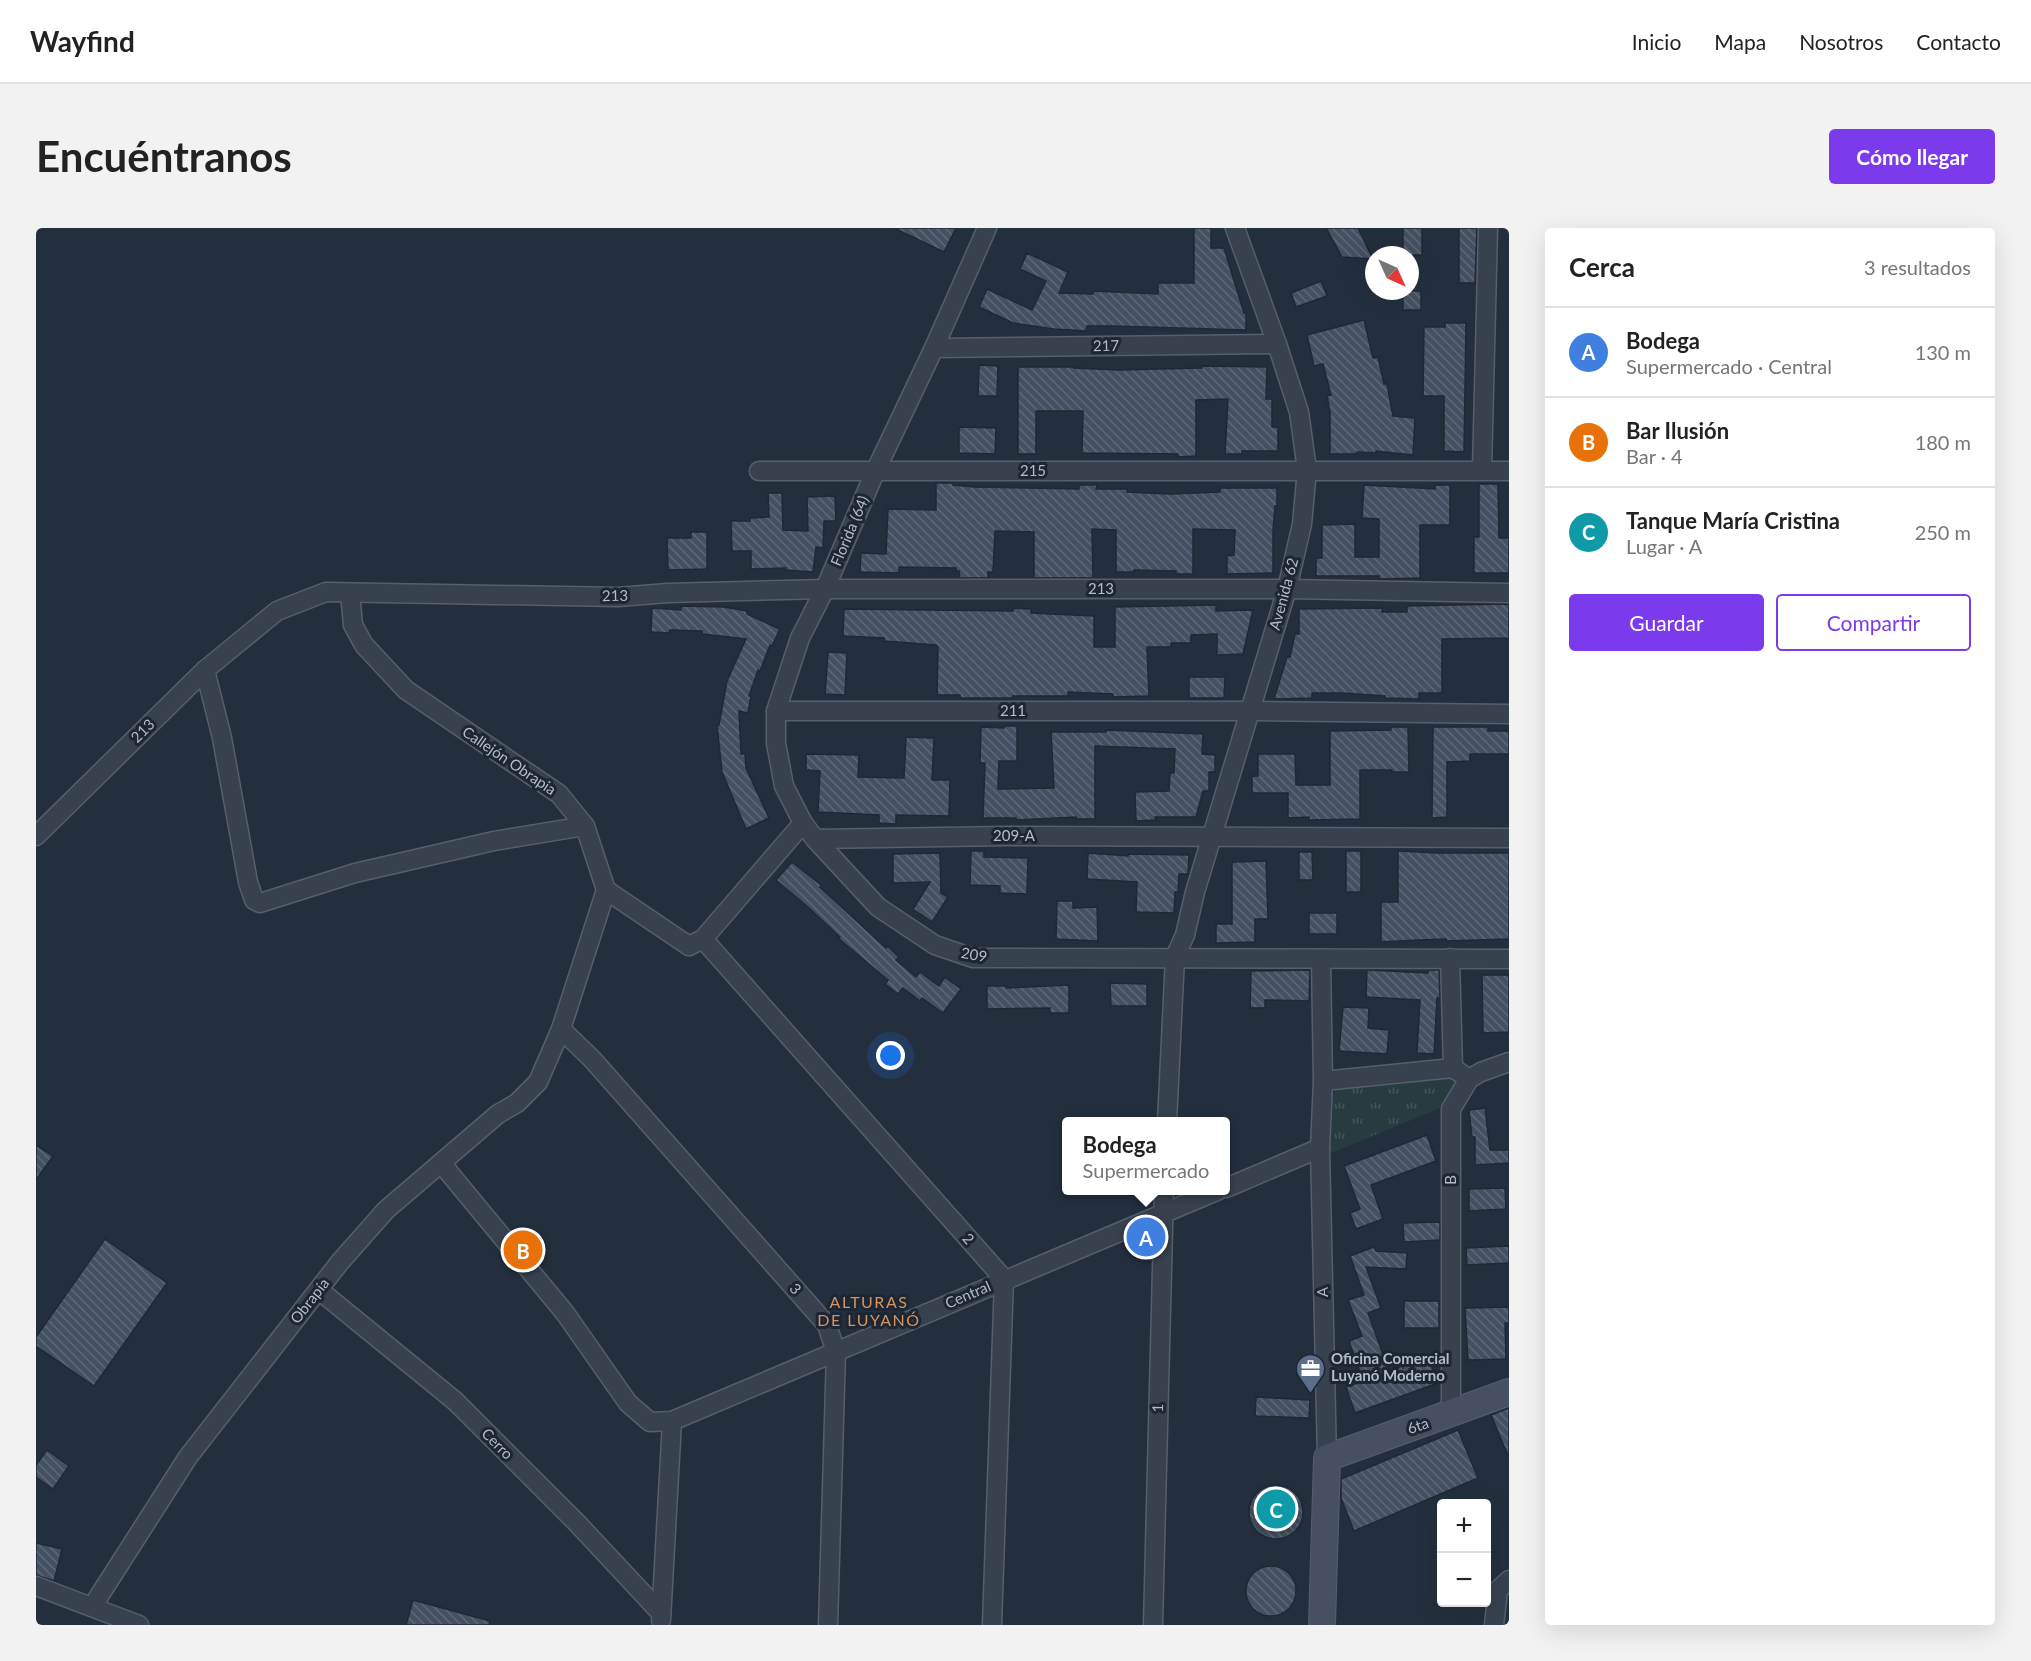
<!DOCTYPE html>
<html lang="es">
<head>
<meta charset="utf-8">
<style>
  body { margin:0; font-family:Lato,sans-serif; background:#f2f2f2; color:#222 }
  .controls { position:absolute; right:18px; bottom:18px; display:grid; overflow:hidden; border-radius:6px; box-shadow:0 6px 24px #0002 }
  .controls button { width:54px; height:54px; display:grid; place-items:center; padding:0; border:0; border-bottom:2px solid #e0e0e0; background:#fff; color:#222; font:30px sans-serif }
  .compass { position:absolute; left:1329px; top:18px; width:54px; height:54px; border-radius:50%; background:#fff; box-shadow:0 6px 24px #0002; rotate:135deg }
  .you { position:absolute; left:855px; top:828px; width:21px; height:21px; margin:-15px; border:4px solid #fff; border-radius:50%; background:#1a73e8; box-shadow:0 0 0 9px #1a73e833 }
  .badge { display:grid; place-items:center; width:39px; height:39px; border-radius:50%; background:#7c3aed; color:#fff; font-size:20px; font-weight:700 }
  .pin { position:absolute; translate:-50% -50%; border:3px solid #fff; box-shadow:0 2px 6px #0006 }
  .popup { position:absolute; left:1026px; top:889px; width:168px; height:78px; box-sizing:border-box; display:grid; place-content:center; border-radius:6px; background:#fff; filter:drop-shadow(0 2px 4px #0005); font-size:20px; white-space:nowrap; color:#767676 }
  .popup b { font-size:22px; color:#222 }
  .popup::after { content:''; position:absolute; left:50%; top:100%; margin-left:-12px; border:12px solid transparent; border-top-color:#fff }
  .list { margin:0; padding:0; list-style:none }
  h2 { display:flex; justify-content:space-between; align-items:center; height:78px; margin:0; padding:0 24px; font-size:26px }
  h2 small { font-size:20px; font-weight:400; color:#767676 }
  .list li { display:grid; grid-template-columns:39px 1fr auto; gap:18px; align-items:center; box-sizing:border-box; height:90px; padding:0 24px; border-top:2px solid #e0e0e0 }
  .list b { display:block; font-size:22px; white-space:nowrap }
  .list p { margin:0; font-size:20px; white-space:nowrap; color:#767676 }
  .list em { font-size:20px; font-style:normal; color:#767676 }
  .actions { display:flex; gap:12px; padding:18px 24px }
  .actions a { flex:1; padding:14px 0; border:2px solid #7c3aed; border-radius:6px; text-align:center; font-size:21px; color:#7c3aed }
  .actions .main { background:#7c3aed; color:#fff }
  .map { position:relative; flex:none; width:1473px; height:1397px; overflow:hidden; border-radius:6px }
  header { display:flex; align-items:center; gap:36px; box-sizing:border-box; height:84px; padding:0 30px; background:#fff; border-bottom:2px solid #e0e0e0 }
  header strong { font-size:28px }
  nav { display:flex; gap:33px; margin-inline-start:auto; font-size:21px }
  .intro { display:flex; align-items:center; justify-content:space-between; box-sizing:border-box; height:144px; padding:0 36px }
  h1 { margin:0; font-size:42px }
  .button { padding:15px 27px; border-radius:6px; background:#7c3aed; color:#fff; font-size:21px; font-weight:700 }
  main { display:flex; gap:36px; padding:0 36px }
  aside { flex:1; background:#fff; border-radius:6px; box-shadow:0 6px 24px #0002 }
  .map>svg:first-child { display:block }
  .grass { fill:url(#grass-tufts) }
  .building { fill:url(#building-back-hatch); stroke:#1f2835; stroke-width:1.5 }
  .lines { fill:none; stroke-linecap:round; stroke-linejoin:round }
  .street-casing { stroke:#565f6c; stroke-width:21 }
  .secondary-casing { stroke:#565f6c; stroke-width:28 }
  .street { stroke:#38414e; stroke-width:18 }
  .secondary { stroke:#465061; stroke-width:26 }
  .labels { text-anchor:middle; stroke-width:6; stroke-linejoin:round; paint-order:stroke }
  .street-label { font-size:15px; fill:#b4bcc9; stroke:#1d2633 }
  .poi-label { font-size:15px; font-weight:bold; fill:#b4bcc9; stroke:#1d2633; text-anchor:start }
  .neighbourhood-label { font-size:16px; letter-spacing:1.5px; fill:#d59563; stroke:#1d2633 }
</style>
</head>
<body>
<header>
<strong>Wayfind</strong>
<nav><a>Inicio</a><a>Mapa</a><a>Nosotros</a><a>Contacto</a></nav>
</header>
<div class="intro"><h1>Encuéntranos</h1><a class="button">Cómo llegar</a></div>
<main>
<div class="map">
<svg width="1473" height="1397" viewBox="0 0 1473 1397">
  <defs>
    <pattern id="grass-tufts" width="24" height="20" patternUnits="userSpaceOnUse" patternTransform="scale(1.5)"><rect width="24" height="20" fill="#263c3f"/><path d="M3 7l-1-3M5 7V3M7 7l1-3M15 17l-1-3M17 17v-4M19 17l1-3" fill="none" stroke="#435659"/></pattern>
    <pattern id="building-back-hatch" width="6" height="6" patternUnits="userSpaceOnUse" patternTransform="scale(1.5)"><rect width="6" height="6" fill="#455162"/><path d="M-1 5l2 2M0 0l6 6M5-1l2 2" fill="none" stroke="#5d6877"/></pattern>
  </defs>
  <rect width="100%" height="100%" fill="#242f3e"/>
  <polygon class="grass" points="1418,847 1424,855 1407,879 1295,925 1289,920 1290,882 1300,861"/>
  <g class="building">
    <polygon points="858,0 920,0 908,24"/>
    <polygon points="1158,0 1175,0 1175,20 1188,20 1208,85 1210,85 1210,102 1076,98 1051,98 1050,103 1018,101 977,95 943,79 951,61 996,82 1010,53 984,41 991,25 1032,44 1023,65 1057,66 1057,63 1122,66 1122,55 1158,55"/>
    <polygon points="1290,0 1322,0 1337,31 1306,29"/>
    <rect x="1367" y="0" width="19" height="27"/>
    <polygon points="1423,0 1441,0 1439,55 1423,55"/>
    <polygon points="1285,53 1291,68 1260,79 1255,65"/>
    <rect x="1367" y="63" width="18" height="19"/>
    <polygon points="1328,92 1337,130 1342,129 1348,156 1351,156 1357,188 1379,190 1377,227 1340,223 1340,225 1321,224 1321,226 1294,226 1294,184 1291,168 1295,167 1287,136 1278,138 1271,107"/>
    <polygon points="1409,95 1430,95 1428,224 1408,223 1408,168 1387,168 1388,99 1409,99"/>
    <polygon points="943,137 962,138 961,168 942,168"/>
    <polygon points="1166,138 1231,139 1230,171 1236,171 1236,199 1242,199 1242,223 1206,223 1206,226 1189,226 1192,171 1160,172 1160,228 1142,229 1142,226 1046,225 1047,183 1000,183 1000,226 982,226 982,139 1038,139 1038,140 1083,142 1166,140"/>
    <polygon points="923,199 960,200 959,226 923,225"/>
    <polygon points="900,255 917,255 917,257 938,259 1043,261 1043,257 1061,257 1060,261 1091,261 1091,264 1133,266 1184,264 1184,260 1241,260 1241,278 1239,278 1237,302 1237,345 1191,346 1191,328 1198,327 1199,302 1157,301 1157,346 1140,346 1140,343 1098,342 1098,344 1080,344 1080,302 1056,301 1057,350 998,350 998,304 959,303 957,344 952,344 952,350 924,350 923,343 920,343 920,340 863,339 863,345 824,344 825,325 850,326 852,281 900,282"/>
    <polygon points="1443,256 1462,256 1463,310 1473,310 1473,345 1438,345 1438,309 1443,309"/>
    <polygon points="1328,257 1399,261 1399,257 1414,257 1414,297 1384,297 1384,350 1343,351 1343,348 1280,348 1280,330 1286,330 1286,297 1319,296 1319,329 1343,329 1343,291 1326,290"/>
    <polygon points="732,265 746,265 747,302 772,303 771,269 799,268 800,293 788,293 787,320 780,319 777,344 750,342 750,340 715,341 715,323 696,323 695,293 714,293 714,290 733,289"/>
    <polygon points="655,304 671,304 671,341 632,342 631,310 655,310"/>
    <polygon points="1473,376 1473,410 1406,411 1406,465 1383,465 1383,471 1349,470 1349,468 1306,465 1276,465 1276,470 1238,471 1251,429 1254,429 1259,406 1263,406 1263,381 1346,380 1346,384 1371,384 1371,378"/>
    <polygon points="1180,377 1180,383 1217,382 1207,426 1181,427 1181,406 1155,407 1155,415 1135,415 1135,419 1111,419 1113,468 1077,469 1077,466 1032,464 1032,468 977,468 977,470 924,470 924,467 901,467 902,419 900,417 848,413 848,410 807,408 808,381 977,383 977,380 995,381 995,385 1058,388 1058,419 1079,419 1079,379"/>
    <polygon points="645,378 688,379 711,383 711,386 744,401 736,418 734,417 724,443 722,442 713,468 715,468 712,485 703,483 705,526 709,526 710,540 733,590 710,601 686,544 681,497 683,497 691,453 710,411 666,406 666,403 634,402 633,405 615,404 616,380 645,382"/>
    <polygon points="792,424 811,425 809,467 789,466"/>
    <polygon points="1153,449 1189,449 1188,470 1153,470"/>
    <polygon points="968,498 981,498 981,533 963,533 962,561 1018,560 1015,504 1070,504 1070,502 1167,506 1166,526 1179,527 1179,544 1173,544 1173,563 1167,563 1160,589 1119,589 1120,592 1100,593 1099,564 1133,563 1134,545 1138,545 1139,521 1059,518 1059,591 1040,591 1040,589 980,592 980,590 947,590 949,535 944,535 945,499 968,500"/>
    <polygon points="1355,499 1372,499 1373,544 1356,544 1356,542 1324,542 1324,591 1273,592 1273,589 1252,590 1252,565 1216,565 1216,548 1222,548 1222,526 1259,526 1260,557 1294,557 1294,503 1355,502"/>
    <polygon points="1397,499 1452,499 1452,503 1473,503 1473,526 1434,526 1434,533 1411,534 1411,589 1396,590"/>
    <polygon points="870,509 898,510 896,552 914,552 913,588 860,587 860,596 843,595 843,587 782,584 784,543 770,542 770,526 823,527 822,549 868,550"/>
    <polygon points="935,623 948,623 948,629 992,630 991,666 964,665 964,658 934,657"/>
    <rect x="1310" y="623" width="15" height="41"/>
    <polygon points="1362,623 1402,625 1473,625 1473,711 1410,713 1410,711 1382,712 1345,714 1345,674 1362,674"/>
    <polygon points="1263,624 1276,624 1277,652 1263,652"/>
    <polygon points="904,625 905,665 912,669 896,694 877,681 894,654 857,655 857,626"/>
    <polygon points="1052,625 1092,628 1092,626 1153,627 1152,646 1143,646 1142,664 1139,664 1138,685 1100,684 1101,654 1051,651"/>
    <polygon points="1230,633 1232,691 1219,691 1219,714 1180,715 1180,696 1196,696 1196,634"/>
    <polygon points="756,634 785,657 784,659 850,720 852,718 863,729 860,732 880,749 884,744 903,758 909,749 925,761 907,785 886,770 884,773 867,760 862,766 849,756 852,752 802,710 804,709 773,680 740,652"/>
    <polygon points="1021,673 1037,673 1037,680 1061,679 1062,713 1020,711"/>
    <rect x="1273" y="685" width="28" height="21"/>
    <polygon points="1274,742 1273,773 1229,772 1229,780 1214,780 1215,743"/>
    <polygon points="1331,742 1392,745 1392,742 1403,742 1404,770 1401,770 1398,826 1381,825 1384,772 1330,769"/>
    <polygon points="1446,747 1473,747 1473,804 1447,805"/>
    <polygon points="1074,755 1111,756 1111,778 1075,778"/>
    <polygon points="1033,757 1033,785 1014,785 1014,780 951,781 951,758 970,758 970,760"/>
    <polygon points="1307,779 1333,780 1332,800 1353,802 1351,826 1303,823"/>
    <polygon points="1449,880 1454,922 1473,922 1473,935 1439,937 1439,909 1436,909 1433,882"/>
    <polygon points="1391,907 1400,933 1335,957 1347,991 1320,1001 1314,985 1324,981 1308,938"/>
    <polygon points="0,917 17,928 0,952"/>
    <polygon points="1469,960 1470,981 1433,983 1433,961"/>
    <polygon points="1404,994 1404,1012 1368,1014 1367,995"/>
    <polygon points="69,1011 131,1055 58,1158 0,1118 0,1109"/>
    <polygon points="1473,1018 1473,1035 1431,1037 1430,1020"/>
    <polygon points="1338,1019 1340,1023 1371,1025 1370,1041 1330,1039 1345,1080 1332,1085 1353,1143 1366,1138 1367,1141 1367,1138 1392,1129 1402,1155 1319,1185 1310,1159 1327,1153 1313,1113 1326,1108 1312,1072 1328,1067 1314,1028"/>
    <rect x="1368" y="1073" width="35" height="27"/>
    <polygon points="1473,1079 1473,1095 1469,1095 1470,1131 1432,1132 1429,1080"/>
    <polygon points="1220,1169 1274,1172 1273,1190 1219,1188"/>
    <polygon points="1473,1180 1473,1230 1455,1187"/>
    <polygon points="1422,1202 1442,1250 1318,1303 1305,1270 1305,1251"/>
    <polygon points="11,1222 33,1238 17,1261 0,1249 0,1237"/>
    <circle cx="1240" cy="1284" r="27"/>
    <polygon points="0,1315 26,1321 18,1353 0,1347"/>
    <circle cx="1235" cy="1363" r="25"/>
    <polygon points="377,1372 454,1393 453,1397 370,1397"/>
  </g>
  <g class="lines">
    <defs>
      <g id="street">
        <polyline points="951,0 898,120 839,244 789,361 764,410 740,483 740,515 748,558 767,595 779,611 842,679 899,717 937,730 1473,731"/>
        <polyline points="898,120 1241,116"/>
        <polyline points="1446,242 1452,0"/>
        <polyline points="723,243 1473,243"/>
        <polyline points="169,442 186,510 212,654 218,672 224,675 319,645 458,613 549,598"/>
        <polyline points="740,483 1214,483 1473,486"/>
        <polyline points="0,608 169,442 241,383 290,364 582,369 632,365 789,361 1251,361 1473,365"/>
        <polyline points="779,611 971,608 1473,610"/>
        <polyline points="570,662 653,718 667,711 767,595"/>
        <polyline points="667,711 968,1051 956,1397"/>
        <polyline points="1414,730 1417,840 1433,851 1415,881 1415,1186"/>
        <polyline points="1285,732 1287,853 1284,920 1291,1230"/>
        <polyline points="525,801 556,831 791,1097 800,1124 792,1397"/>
        <polyline points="1433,851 1445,844 1473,834"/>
        <polyline points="1287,853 1417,840"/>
        <polyline points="1131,894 1139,729 1149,707 1159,664 1251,361 1266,296 1271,242 1263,184 1241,116 1199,0"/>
        <polyline points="405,935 529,1085 592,1175 614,1194 636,1193 1183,962"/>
        <polyline points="1190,960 1284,920"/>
        <polyline points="283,1062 419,1173 542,1296 625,1385"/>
        <polyline points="0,1358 103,1397"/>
        <polyline points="56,1379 152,1229 304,1034 350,982 462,886 481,875 502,854 525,801 570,662 549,598 523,566 370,462 328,417 317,397 314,365"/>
        <polyline points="625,1392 636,1193"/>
        <polyline points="1117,1397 1128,962"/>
        <polyline points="1458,1397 1462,1362 1473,1352"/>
      </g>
      <polyline id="secondary" points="1286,1397 1291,1230 1473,1164"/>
    </defs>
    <use href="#street" class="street-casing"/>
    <use href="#secondary" class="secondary-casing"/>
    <use href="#street" class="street"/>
    <use href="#secondary" class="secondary"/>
  </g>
  <defs>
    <symbol id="office-pin" viewBox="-11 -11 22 30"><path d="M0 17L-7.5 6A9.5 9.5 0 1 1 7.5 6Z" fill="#5c6f8a" stroke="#1d2633"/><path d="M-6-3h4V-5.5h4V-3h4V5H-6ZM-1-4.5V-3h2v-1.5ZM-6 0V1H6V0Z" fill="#fff"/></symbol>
  </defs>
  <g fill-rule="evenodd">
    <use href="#office-pin" x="1258" y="1124" width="33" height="45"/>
  </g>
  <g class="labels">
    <g class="street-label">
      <text transform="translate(1070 118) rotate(-1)" y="5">217</text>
      <text x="997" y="248">215</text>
      <text transform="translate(814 303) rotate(-67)" y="5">Florida (64)</text>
      <text x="1065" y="366">213</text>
      <text transform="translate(1248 366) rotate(-75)" y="5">Avenida 62</text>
      <text transform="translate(579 368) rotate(-1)" y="5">213</text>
      <text x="977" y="488">211</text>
      <text transform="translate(107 503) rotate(-45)" y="5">213</text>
      <text transform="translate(473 533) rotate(34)" y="5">Callejón Obrapia</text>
      <text x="978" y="613">209-A</text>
      <text transform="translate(938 727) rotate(10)" y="5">209</text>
      <text transform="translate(1415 952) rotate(-90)" y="5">B</text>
      <text transform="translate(932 1011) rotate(49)" y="5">2</text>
      <text transform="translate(759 1061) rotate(49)" y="5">3</text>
      <text transform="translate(1287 1064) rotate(-91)" y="5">A</text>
      <text transform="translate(932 1067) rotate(-23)" y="5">Central</text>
      <text transform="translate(274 1073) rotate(-52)" y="5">Obrapía</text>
      <text transform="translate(1122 1180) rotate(-89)" y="5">1</text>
      <text transform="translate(1382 1198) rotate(-19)" y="5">6ta</text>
      <text transform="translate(461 1216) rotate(45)" y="5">Cerro</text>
    </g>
    <g class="poi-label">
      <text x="1295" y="1136">Oficina Comercial<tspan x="1295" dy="17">Luyanó Moderno</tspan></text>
    </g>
    <g class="neighbourhood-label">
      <text x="833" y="1080">ALTURAS<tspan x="833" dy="18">DE LUYANÓ</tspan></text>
    </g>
  </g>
</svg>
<div class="controls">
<button>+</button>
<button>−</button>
</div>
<svg class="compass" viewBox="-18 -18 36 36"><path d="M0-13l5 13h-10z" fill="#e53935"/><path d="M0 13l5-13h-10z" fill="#767676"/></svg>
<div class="you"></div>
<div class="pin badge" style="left:1110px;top:1009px;background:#3f7fe0">A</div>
<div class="popup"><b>Bodega</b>Supermercado</div>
<div class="pin badge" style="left:487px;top:1022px;background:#e8710a">B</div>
<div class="pin badge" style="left:1240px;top:1281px;background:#0f9aa8">C</div>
</div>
<aside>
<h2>Cerca<small>3 resultados</small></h2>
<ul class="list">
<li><span class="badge" style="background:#3f7fe0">A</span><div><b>Bodega</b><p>Supermercado · Central</p></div><em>130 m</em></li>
<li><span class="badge" style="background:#e8710a">B</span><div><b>Bar Ilusión</b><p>Bar · 4</p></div><em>180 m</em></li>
<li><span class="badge" style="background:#0f9aa8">C</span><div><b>Tanque María Cristina</b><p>Lugar · A</p></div><em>250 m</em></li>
</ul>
<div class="actions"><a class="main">Guardar</a><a>Compartir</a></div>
</aside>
</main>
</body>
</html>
